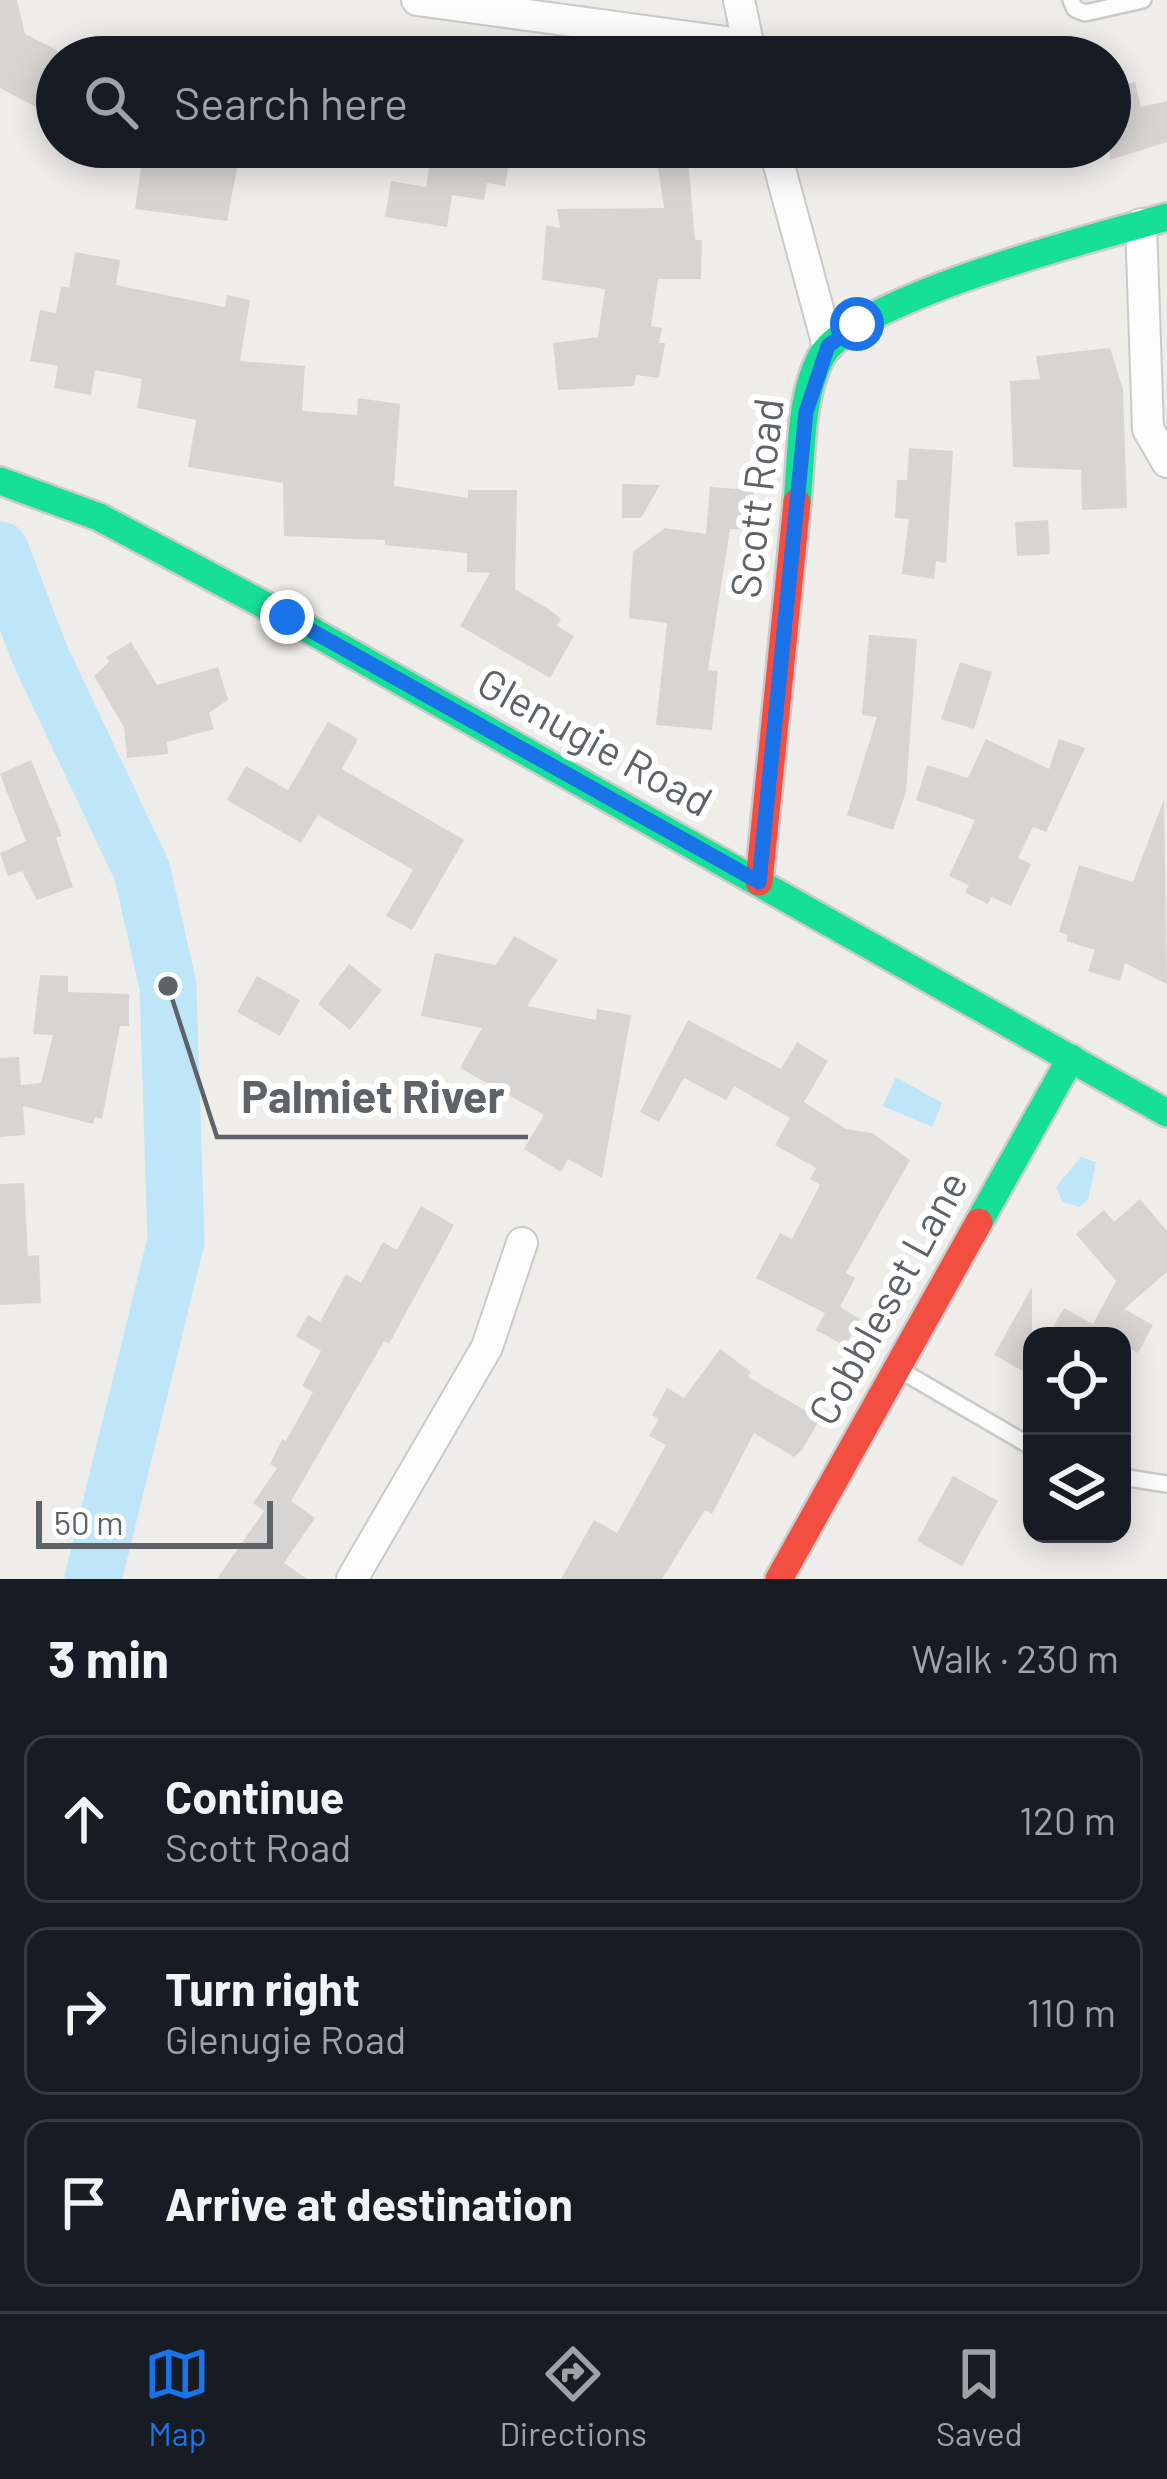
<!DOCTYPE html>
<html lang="en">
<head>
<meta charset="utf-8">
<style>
  body { margin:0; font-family:Barlow,sans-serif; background:#242831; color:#f1f3f6 }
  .controls { position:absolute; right:36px; bottom:36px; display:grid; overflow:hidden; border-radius:24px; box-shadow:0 6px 30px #0003 }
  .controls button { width:108px; height:108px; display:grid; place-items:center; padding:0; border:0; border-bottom:3px solid #363941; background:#171b24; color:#f1f3f6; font:60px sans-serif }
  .scale { position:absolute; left:36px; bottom:30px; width:237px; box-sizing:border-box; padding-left:12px; border:6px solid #5e6368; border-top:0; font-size:33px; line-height:42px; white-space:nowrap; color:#5e6368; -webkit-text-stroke:9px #fff; paint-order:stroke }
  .stop { position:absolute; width:36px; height:36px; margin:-27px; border:9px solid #1a73e8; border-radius:50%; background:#fff }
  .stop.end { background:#1a73e8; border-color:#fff; box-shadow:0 3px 12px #0008 }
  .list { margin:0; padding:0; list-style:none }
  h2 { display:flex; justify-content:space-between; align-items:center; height:156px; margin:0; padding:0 48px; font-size:51px }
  h2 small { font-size:39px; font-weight:400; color:#9ea1a6 }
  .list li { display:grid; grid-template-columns:78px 1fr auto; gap:36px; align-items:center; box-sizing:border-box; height:168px; margin:0 24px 24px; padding:0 24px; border:3px solid #363941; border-radius:24px }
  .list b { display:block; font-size:45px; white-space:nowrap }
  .list p { margin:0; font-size:39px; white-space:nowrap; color:#9ea1a6 }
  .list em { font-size:39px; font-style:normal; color:#9ea1a6 }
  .icon { flex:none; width:66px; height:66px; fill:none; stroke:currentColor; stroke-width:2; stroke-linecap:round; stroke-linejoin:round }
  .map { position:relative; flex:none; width:1167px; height:1579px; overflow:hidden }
  .search { position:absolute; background:#171b24; box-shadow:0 6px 30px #0003; left:36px; right:36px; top:36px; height:132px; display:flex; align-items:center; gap:30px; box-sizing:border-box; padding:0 42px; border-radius:66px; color:#9ea1a6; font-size:45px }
  .sheet { height:732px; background:#171b24 }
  nav { display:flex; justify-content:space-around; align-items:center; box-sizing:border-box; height:168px; border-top:3px solid #363941; background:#171b24; font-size:33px; color:#9ea1a6 }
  nav a { display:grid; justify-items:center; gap:6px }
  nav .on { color:#1a73e8 }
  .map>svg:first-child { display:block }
  .water { fill:#bee5f8 }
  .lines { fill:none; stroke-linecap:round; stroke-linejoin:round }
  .river { stroke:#bee5f8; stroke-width:57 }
  .building { fill:#d7d5d3 }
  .lane-casing { stroke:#cacaca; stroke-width:20 }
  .street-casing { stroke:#cacaca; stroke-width:34 }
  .fast-casing { stroke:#cbcbcb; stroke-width:32 }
  .jam-casing { stroke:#cbcbcb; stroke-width:32 }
  .lane { stroke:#fdfcfc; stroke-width:15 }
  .street { stroke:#fdfcfc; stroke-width:30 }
  .fast { stroke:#16e098; stroke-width:27 }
  .jam { stroke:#f24e42; stroke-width:27 }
  .route { stroke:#1a73e8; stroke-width:15 }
  .labels { text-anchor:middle; stroke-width:12; stroke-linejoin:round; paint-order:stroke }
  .street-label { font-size:42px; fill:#5e6368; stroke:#fff }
  .leader { fill:none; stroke:#5e6368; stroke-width:4.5 }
  .callout-dot { fill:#5e6368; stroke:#fff; stroke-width:4.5 }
  .callout-label { font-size:45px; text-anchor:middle; font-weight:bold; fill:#5e6368; stroke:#fff; stroke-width:12; stroke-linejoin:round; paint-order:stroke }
</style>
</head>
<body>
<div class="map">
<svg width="1167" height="1579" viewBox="0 0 1167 1579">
  <rect width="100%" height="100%" fill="#efede9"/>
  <g class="water">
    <polygon points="896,1077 942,1103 932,1127 883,1106"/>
    <polygon points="1081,1157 1096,1162 1088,1200 1079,1207 1063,1202 1056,1187"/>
  </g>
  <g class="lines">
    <polyline class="river" points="0,550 40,655 142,871 168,986 176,1241 93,1579"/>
  </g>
  <g class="building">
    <polygon points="0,0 17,0 25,34 57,50 57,118 0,88"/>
    <polygon points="1135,82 1141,107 1167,101 1167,142 1110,160 1110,88"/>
    <polygon points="144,147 195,147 194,153 239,158 227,221 135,209"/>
    <polygon points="432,147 512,147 505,186 487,183 484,200 452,195 447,227 385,217 391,181 426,187"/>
    <polygon points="655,147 687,147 695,240 702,240 701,279 658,279 651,326 662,328 659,343 665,343 659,378 636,375 634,386 558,390 553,343 598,337 605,289 542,280 546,225 560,228 557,209 664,208"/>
    <polygon points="75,252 120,260 116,285 225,307 227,295 250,300 240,361 305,366 302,411 357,415 358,398 400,404 394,486 468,498 468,490 517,490 515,589 547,608 561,619 557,626 574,636 550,678 460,626 490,573 467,572 467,553 385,545 385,540 284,536 283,483 188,467 196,420 137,408 142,379 95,370 91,395 54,388 58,366 30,361 40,310 56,313 61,286 69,288"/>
    <polygon points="1110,348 1123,389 1127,508 1082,510 1081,470 1013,467 1010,381 1040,379 1036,356"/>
    <polygon points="909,448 953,451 946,563 936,561 934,579 902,574 909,519 895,518 897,480 907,480"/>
    <polygon points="622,484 660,485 641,518 622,518"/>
    <polygon points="710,487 754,490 751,530 730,529 708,670 718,671 712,730 656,725 667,623 629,618 633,552 665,528 706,534"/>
    <polygon points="1048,520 1050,554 1017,556 1015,522"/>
    <polygon points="869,635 917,639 906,792 893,830 847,815 877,717 862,715"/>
    <polygon points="131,642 157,685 218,667 228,700 209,713 214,729 167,742 168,754 127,758 124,727 94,676 109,662 106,657"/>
    <polygon points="960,662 992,672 974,729 941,719"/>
    <polygon points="328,722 358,739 342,769 464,840 412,930 386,916 413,870 318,815 301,843 227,800 246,766 288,790"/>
    <polygon points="986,739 1049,769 1059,739 1085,748 1046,832 1033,827 1018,858 1031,864 1011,906 991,897 988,904 965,893 969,885 949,876 975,820 916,800 927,765 968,778"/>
    <polygon points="31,760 62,836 56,838 73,887 37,900 22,871 8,876 0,853 26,841 0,774"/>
    <polygon points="1164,799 1167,984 1125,963 1120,981 1088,971 1095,950 1066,941 1068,935 1059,932 1079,865 1133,882"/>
    <polygon points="514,936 558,960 527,1006 596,1020 597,1009 631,1015 602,1178 568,1159 561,1172 524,1149 544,1115 460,1068 482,1028 421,1016 435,953 496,965"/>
    <polygon points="349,964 382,990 350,1030 318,1004"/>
    <polygon points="40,975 68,976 68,992 129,994 129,1026 120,1026 102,1119 95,1117 93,1124 23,1106 25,1135 0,1137 0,1058 19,1057 21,1085 41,1083 53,1035 33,1034"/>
    <polygon points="257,976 300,1000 280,1036 237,1012"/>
    <polygon points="688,1020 781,1069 797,1042 828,1061 804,1102 846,1129 872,1133 910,1160 846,1273 855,1278 840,1307 860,1319 845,1346 816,1330 825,1313 756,1278 780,1233 792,1239 820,1185 810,1179 816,1168 775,1145 790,1118 734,1086 726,1100 684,1078 659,1122 640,1112"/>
    <polygon points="24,1183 28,1256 39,1255 41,1303 0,1305 0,1184"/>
    <polygon points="1140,1199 1167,1231 1167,1272 1124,1309 1153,1325 1138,1353 1122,1344 1122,1336 1048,1336 1064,1308 1093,1324 1116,1281 1076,1234 1104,1210 1114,1222"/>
    <polygon points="421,1206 454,1225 389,1344 384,1341 291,1501 315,1518 284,1563 307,1579 217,1579 264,1511 253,1503 277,1468 270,1464 282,1439 286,1441 313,1392 302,1386 321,1351 296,1336 308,1315 320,1322 346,1274 361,1283 383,1242 397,1250"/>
    <polygon points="1032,1287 1032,1376 994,1355"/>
    <polygon points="720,1349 751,1372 748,1377 820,1419 802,1450 794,1457 754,1433 712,1514 705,1510 662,1579 561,1579 594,1520 617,1533 666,1445 649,1436 659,1419 652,1415 667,1388 684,1398"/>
    <polygon points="953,1476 998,1501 962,1566 917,1541"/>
  </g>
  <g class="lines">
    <defs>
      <g id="lane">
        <polyline points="1071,0 1075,9 1085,13 1143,0"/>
        <polyline points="900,1370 1032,1447"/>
        <polyline points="1122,1477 1167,1484"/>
      </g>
      <g id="street">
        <polyline points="417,0 748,45"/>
        <polyline points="739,0 751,57"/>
        <polyline points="774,147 828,346"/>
        <polyline points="1141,224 1148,429 1167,462"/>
        <polyline points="352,1579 487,1347 522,1243"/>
      </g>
      <g id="fast">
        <polyline points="0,481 99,517 287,617 1167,1113"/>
        <path d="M797,502C802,456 799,399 821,357C854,298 1097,237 1167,217"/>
        <polyline points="979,1222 1071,1058"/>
      </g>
      <g id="jam">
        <polyline points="759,882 797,502"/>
        <polyline points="779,1579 979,1222"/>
      </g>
    </defs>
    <use href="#lane" class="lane-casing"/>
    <use href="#street" class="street-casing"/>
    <use href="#fast" class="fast-casing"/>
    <use href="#jam" class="jam-casing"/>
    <use href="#lane" class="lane"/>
    <use href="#street" class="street"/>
    <use href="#fast" class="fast"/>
    <use href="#jam" class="jam"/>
  </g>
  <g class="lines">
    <polyline class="route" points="287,617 759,882 806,412 828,346 857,324"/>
  </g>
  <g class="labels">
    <g class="street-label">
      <text transform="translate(757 498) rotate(-83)" y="15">Scott Road</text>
      <text transform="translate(595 742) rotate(29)" y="15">Glenugie Road</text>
      <text transform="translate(888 1298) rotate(-61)" y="15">Cobbleset Lane</text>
    </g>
  </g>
  <path class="leader" d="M168 986L217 1137H528"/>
  <circle class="callout-dot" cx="168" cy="986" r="12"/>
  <g class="callout-label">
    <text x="373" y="1113">Palmiet River</text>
  </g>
</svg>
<div class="controls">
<button><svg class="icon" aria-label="locate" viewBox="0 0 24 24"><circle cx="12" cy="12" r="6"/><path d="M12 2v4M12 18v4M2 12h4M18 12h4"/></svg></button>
<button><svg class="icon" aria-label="layers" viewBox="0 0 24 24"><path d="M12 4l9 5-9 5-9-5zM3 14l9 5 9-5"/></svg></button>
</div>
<div class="scale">50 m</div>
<div class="stop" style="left:857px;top:324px"></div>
<div class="stop end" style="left:287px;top:617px"></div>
<div class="search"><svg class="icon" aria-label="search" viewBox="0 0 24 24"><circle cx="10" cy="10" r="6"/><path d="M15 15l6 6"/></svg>Search here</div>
</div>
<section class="sheet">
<h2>3 min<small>Walk · 230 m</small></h2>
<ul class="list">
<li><svg class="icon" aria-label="ahead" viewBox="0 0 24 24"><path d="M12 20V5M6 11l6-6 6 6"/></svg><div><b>Continue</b><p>Scott Road</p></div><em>120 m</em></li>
<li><svg class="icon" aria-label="right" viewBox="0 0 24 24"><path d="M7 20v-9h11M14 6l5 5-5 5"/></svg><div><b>Turn right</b><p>Glenugie Road</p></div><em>110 m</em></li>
<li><svg class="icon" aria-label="arrive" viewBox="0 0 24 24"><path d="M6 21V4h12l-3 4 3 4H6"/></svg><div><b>Arrive at destination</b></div></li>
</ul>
</section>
<nav>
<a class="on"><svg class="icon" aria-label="map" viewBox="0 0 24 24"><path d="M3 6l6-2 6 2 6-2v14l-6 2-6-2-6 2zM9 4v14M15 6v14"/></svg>Map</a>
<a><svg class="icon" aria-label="directions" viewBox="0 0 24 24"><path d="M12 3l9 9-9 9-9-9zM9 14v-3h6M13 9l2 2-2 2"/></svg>Directions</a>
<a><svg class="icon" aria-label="saved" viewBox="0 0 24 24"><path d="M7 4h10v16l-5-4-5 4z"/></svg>Saved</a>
</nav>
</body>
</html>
